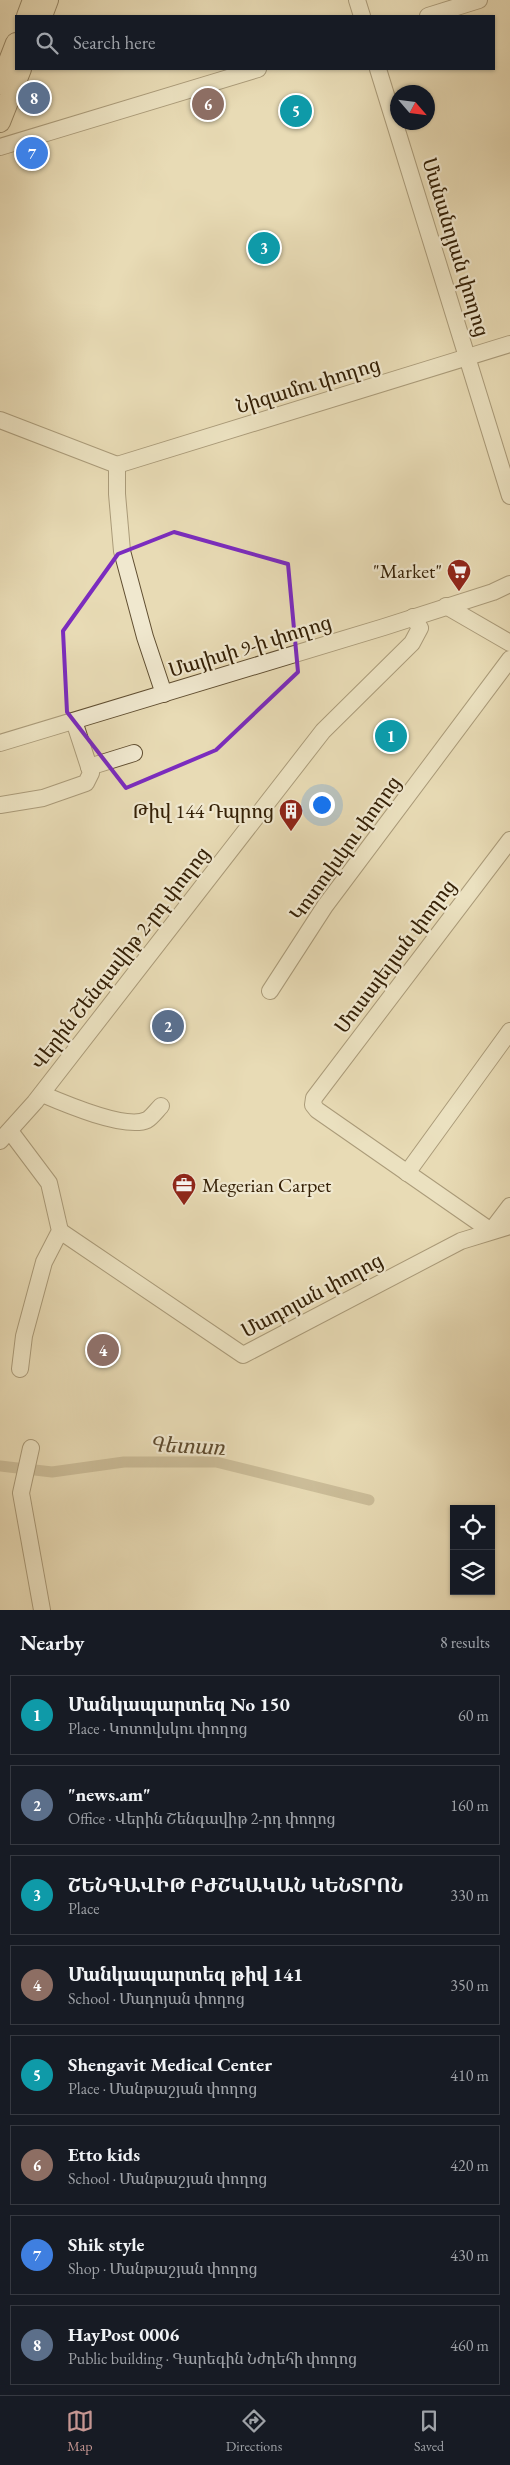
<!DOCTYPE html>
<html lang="en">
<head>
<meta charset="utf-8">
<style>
  body { margin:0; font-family:"EB Garamond","Noto Serif Armenian",serif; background:#20242c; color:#f1f3f6 }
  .controls { position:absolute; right:15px; bottom:15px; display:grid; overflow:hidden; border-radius:0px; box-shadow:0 1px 4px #0004 }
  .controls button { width:45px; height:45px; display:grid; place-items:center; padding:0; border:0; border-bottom:1px solid #363941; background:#171b24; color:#f1f3f6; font:25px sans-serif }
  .compass { position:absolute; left:390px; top:85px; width:45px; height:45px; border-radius:50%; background:#171b24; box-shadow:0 1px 4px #0004; rotate:118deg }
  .you { position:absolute; left:321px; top:804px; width:18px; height:18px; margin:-12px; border:4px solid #fff; border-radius:50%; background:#1a73e8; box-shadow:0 0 0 8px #1a73e833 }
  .badge { display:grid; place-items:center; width:32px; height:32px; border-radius:50%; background:#c59692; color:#fff; font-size:16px; font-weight:700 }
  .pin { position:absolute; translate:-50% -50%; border:2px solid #fff; box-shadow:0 1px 5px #0006 }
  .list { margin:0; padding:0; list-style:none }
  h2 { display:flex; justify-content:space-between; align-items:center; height:65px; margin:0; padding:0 20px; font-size:21px }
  h2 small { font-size:16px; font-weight:400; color:#9ea1a6 }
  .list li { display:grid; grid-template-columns:32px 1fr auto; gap:15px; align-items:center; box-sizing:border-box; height:80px; margin:0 10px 10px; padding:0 10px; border:1px solid #363941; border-radius:0px }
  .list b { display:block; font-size:19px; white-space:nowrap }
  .list p { margin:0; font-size:16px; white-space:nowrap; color:#9ea1a6 }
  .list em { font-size:16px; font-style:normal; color:#9ea1a6 }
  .icon { flex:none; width:28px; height:28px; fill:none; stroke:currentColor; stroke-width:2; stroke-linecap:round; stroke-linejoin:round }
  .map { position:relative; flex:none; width:510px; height:1610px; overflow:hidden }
  .search { position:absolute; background:#171b24; box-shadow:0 1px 4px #0004; left:15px; right:15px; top:15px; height:55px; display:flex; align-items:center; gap:12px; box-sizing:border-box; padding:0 18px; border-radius:0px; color:#9ea1a6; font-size:19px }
  .sheet { height:785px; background:#171b24 }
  nav { display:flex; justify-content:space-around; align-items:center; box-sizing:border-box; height:70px; border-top:1px solid #363941; background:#171b24; font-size:14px; color:#9ea1a6 }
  nav a { display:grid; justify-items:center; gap:2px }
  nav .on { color:#c59692 }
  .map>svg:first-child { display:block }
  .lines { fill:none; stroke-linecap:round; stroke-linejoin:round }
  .canal { stroke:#ab9b7a; stroke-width:11 }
  .minor-casing { stroke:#614f32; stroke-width:18 }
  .major-casing { stroke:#342006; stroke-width:22 }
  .minor { stroke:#f0e8cf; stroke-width:16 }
  .major { stroke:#e8dbb5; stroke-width:20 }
  .marked { fill:none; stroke:#7b2cbf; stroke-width:4; stroke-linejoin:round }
  .labels { text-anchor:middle; stroke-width:4.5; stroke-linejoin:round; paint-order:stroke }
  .street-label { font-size:20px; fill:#342006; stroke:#f0e8cf }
  .poi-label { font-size:20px; fill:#342006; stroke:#f0e8cf; text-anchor:end }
  .water-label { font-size:21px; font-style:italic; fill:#5e4b2f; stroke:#f0e8cf }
</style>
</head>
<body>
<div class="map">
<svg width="510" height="1610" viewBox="0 0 510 1610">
  <rect width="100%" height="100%" fill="#e8dbb5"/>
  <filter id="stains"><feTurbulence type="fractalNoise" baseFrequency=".004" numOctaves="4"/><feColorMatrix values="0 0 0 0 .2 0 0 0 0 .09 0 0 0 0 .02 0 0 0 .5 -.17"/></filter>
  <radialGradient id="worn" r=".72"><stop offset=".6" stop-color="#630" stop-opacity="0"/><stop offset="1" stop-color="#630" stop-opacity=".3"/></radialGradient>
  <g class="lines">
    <polyline class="canal" points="0,1466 52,1472 124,1462 216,1462 369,1500"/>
    <defs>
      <g id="minor">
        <polyline points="357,0 362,16"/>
        <polyline points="428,16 479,0"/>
        <polyline points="378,69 510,496"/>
        <polyline points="0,147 258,69"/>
        <polyline points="0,420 117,465"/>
        <polyline points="117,465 510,344"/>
        <polyline points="117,465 117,494 122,551 145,637 164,694"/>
        <polyline points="446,606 510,643"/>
        <polyline points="0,743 384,627 493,592 510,584"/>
        <polyline points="89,767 134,753"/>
        <polyline points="0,805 43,798 86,783 91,773 74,721"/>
        <polyline points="270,991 325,906 510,659"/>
        <path d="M42,1094C63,1103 126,1130 147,1120C152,1117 157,1110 161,1106"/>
        <polyline points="10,1131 49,1183 60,1231 44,1262 24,1336 20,1369"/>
        <polyline points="0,1141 35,1102 323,731 412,643 420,628 413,617"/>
        <polyline points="407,1173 510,1031"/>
        <polyline points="60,1231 243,1355 461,1241 510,1226"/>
        <polyline points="491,1231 317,1110 313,1105 314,1098 510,840"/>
        <polyline points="491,1231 510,1206"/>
        <polyline points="31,1448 21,1493 42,1610"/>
      </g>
      <g id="major">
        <polyline points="27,16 33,0"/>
        <polyline points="42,16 48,0"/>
        <polyline points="0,84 16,43"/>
        <polyline points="0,122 21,69"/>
      </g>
    </defs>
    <use href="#minor" class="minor-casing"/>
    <use href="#major" class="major-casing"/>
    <use href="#minor" class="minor"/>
    <use href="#major" class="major"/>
  </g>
  <path d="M0 0H510V1610H0ZM174,532L288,564L298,672L216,750L126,788L67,712L63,631L118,554Z" fill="#e8dbb5" fill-opacity=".55" fill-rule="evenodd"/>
  <path class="marked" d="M174,532L288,564L298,672L216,750L126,788L67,712L63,631L118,554Z"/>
  <defs>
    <symbol id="supermarket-pin" viewBox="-11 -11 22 30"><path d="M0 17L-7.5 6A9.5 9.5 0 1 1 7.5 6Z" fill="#8f2418" stroke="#f0e8cf"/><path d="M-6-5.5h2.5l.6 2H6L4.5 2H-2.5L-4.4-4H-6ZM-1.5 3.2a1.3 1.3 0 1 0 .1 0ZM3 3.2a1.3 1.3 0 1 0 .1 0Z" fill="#fff"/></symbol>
    <symbol id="building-pin" viewBox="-11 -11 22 30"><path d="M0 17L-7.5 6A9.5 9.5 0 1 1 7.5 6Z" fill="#8f2418" stroke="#f0e8cf"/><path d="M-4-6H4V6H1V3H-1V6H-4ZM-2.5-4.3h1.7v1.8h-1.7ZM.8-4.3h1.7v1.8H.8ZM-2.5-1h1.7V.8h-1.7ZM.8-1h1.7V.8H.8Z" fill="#fff"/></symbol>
    <symbol id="office-pin" viewBox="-11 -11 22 30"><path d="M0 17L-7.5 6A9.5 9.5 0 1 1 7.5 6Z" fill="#8f2418" stroke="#f0e8cf"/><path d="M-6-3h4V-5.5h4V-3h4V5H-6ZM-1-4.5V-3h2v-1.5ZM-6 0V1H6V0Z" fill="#fff"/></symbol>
  </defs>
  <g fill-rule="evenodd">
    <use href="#supermarket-pin" x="445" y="557" width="28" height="38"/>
    <use href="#building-pin" x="277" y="797" width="28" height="38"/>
    <use href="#office-pin" x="170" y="1171" width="28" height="38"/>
  </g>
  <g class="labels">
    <g class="street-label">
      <text transform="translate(456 247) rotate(73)" y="7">Մանանդյան փողոց</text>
      <text transform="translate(308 385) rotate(-17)" y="7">Նիզամու փողոց</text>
      <text transform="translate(250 646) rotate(-17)" y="7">Մայիսի 9-ի փողոց</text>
      <text transform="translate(345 848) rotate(-54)" y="7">Կոտովսկու փողոց</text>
      <text transform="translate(395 956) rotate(-53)" y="7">Մուսայելյան փողոց</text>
      <text transform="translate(120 958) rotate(-52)" y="7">Վերին Շենգավիթ 2-րդ փողոց</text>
      <text transform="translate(312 1295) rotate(-28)" y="7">Մադոյան փողոց</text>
    </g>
    <g class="poi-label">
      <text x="442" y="578">"Market"</text>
      <text x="274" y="818">Թիվ 144 Դպրոց</text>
      <text x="202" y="1192" text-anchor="start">Megerian Carpet</text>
    </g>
    <g class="water-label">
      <text transform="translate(187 1446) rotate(3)" y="7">Գետառ</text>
    </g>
  </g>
  <rect width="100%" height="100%" filter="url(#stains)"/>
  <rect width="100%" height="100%" fill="url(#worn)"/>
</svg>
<div class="controls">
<button><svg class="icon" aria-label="locate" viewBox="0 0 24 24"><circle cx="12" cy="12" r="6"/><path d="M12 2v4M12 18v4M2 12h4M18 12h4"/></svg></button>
<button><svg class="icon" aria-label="layers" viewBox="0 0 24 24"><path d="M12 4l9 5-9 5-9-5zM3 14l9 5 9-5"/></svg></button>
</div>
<svg class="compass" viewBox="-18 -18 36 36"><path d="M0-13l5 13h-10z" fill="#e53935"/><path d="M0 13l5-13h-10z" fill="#9ea1a6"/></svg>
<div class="you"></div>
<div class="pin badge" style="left:391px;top:736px;background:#0f9aa8">1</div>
<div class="pin badge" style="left:168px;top:1026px;background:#5c6f8a">2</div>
<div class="pin badge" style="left:264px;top:248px;background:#0f9aa8">3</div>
<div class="pin badge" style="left:103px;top:1350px;background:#8d6e63">4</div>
<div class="pin badge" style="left:296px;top:111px;background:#0f9aa8">5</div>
<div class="pin badge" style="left:208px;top:104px;background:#8d6e63">6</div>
<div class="pin badge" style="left:32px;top:153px;background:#3f7fe0">7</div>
<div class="pin badge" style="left:34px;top:98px;background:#5c6f8a">8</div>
<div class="search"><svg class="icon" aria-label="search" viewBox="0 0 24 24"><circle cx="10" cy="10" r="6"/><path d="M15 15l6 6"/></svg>Search here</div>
</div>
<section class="sheet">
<h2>Nearby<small>8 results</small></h2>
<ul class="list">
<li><span class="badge" style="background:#0f9aa8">1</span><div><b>Մանկապարտեզ No 150</b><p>Place · Կոտովսկու փողոց</p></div><em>60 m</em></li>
<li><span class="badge" style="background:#5c6f8a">2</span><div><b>&quot;news.am&quot;</b><p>Office · Վերին Շենգավիթ 2-րդ փողոց</p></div><em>160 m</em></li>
<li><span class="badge" style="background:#0f9aa8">3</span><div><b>ՇԵՆԳԱՎԻԹ ԲԺՇԿԱԿԱՆ ԿԵՆՏՐՈՆ</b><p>Place</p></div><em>330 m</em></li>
<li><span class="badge" style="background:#8d6e63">4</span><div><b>Մանկապարտեզ թիվ 141</b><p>School · Մադոյան փողոց</p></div><em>350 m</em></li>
<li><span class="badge" style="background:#0f9aa8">5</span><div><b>Shengavit Medical Center</b><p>Place · Մանթաշյան փողոց</p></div><em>410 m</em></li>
<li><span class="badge" style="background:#8d6e63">6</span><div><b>Etto kids</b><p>School · Մանթաշյան փողոց</p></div><em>420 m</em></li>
<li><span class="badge" style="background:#3f7fe0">7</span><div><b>Shik style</b><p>Shop · Մանթաշյան փողոց</p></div><em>430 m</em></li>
<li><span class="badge" style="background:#5c6f8a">8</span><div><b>HayPost 0006</b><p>Public building · Գարեգին Նժդեհի փողոց</p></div><em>460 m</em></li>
</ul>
</section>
<nav>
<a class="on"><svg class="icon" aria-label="map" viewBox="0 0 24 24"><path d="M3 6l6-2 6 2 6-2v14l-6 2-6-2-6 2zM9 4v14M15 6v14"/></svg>Map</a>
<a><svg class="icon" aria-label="directions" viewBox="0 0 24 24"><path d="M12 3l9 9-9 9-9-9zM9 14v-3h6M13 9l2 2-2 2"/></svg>Directions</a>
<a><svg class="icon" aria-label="saved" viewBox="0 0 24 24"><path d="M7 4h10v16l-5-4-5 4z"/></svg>Saved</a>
</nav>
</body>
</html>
